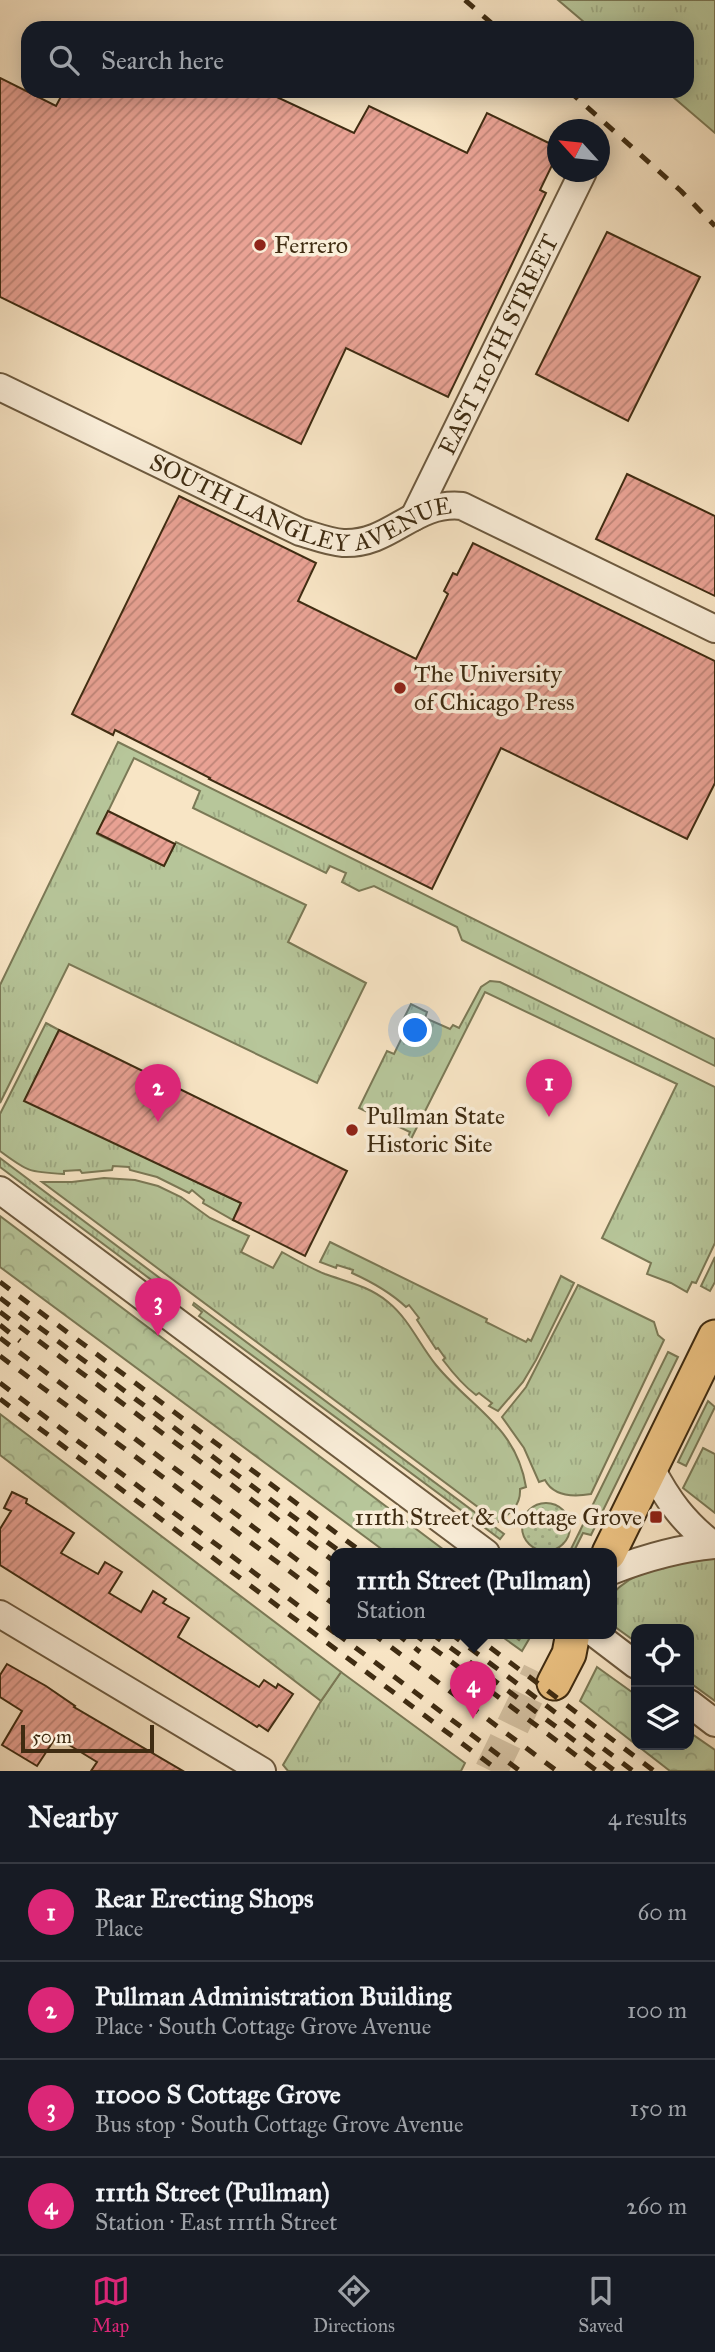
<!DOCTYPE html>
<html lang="en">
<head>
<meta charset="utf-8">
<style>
  body { margin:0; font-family:"IM FELL Great Primer",serif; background:#20242c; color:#f1f3f6 }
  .controls { position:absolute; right:21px; bottom:21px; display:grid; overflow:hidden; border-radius:14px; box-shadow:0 4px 18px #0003 }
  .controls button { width:63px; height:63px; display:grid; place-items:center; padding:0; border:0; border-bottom:2px solid #363941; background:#171b24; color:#f1f3f6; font:35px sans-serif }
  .compass { position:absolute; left:547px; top:119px; width:63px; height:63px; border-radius:50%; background:#171b24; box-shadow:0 4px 18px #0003; rotate:297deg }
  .scale { position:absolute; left:21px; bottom:18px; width:133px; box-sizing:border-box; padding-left:7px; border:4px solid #3f2c12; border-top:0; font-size:19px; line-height:24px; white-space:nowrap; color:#3f2c12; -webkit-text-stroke:5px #faeed9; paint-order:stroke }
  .you { position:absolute; left:416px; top:1031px; width:24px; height:24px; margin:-18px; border:5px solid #fff; border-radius:50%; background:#1a73e8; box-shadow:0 0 0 10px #1a73e833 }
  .badge { display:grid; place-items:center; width:46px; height:46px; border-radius:50%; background:#db2777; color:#fff; font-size:23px; font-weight:700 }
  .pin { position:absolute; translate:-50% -58px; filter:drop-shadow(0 2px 4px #0008) }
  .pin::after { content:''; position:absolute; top:37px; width:24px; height:21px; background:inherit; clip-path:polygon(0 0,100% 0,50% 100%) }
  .popup { position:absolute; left:330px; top:1548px; width:287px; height:91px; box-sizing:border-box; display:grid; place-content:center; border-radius:14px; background:#171b24; filter:drop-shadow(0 2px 5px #0005); font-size:23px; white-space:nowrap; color:#9ea1a6 }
  .popup b { font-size:26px; color:#f1f3f6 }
  .popup::after { content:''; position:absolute; left:50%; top:100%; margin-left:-14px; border:14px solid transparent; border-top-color:#171b24 }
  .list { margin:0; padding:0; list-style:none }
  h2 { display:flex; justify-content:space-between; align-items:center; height:91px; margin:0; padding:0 28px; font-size:30px }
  h2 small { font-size:23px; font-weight:400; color:#9ea1a6 }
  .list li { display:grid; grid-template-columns:46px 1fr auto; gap:21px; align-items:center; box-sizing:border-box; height:98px; padding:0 28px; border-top:2px solid #363941 }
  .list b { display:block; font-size:26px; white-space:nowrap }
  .list p { margin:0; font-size:23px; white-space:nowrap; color:#9ea1a6 }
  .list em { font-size:23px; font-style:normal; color:#9ea1a6 }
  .icon { flex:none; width:38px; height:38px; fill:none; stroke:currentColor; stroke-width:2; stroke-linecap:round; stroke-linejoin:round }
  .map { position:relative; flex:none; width:715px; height:1771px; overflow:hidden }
  .search { position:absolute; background:#171b24; box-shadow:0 4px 18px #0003; left:21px; right:21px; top:21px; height:77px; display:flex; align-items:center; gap:18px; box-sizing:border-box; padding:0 24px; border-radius:21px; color:#9ea1a6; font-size:26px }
  .sheet { height:483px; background:#171b24 }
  nav { display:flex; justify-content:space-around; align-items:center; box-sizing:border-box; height:98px; border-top:2px solid #363941; background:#171b24; font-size:19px; color:#9ea1a6 }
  nav a { display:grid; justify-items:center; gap:4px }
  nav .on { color:#db2777 }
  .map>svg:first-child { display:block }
  .grass { fill:url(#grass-tufts); stroke:#7b7956; stroke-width:2 }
  .forest { fill:url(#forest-crowns); stroke:#7b7956; stroke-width:2 }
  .garden { fill:url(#garden-dots); stroke:#7b7956; stroke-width:2 }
  .building { fill:url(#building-hatch); stroke:#3f2c12; stroke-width:2 }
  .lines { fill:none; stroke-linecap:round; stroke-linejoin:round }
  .major-tunnel { stroke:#d3c0a1; stroke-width:33; stroke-dasharray:33 17; stroke-linecap:butt }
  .minor-casing { stroke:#6d5a3f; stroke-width:30 }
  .major-casing { stroke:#3f2c12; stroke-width:37 }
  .minor { stroke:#faeed9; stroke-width:26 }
  .major { stroke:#ecc282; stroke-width:33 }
  .rail { stroke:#3f2c12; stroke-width:5; stroke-dasharray:12 12; stroke-linecap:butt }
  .poi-dot { fill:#8f2418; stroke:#faeed9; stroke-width:2.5 }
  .labels { text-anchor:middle; stroke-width:7; stroke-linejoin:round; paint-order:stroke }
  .poi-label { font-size:24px; fill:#3f2c12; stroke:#faeed9; text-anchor:start }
  .street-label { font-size:24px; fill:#3f2c12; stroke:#faeed9 }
</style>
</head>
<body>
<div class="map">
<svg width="715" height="1771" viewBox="0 0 715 1771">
  <defs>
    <pattern id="grass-tufts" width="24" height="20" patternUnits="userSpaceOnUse" patternTransform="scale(1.75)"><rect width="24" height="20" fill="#b7c69a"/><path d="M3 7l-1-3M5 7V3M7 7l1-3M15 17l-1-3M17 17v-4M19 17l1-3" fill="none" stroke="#9eaa84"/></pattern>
    <pattern id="forest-crowns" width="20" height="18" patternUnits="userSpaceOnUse" patternTransform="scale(1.75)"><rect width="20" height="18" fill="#b7c69a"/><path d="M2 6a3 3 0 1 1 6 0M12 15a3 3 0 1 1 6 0" fill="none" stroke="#9eaa84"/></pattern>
    <pattern id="garden-dots" width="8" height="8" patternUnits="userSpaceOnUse" patternTransform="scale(1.75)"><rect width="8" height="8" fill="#b7c69a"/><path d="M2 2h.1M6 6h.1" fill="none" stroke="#9eaa84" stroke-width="1.8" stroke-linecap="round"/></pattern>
    <pattern id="building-hatch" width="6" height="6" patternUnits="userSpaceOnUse" patternTransform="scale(1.75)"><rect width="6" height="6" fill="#e9a294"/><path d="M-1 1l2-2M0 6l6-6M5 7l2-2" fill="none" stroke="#be8477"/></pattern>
  </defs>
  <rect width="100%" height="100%" fill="#f8e5c5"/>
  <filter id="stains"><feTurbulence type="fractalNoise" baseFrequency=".00286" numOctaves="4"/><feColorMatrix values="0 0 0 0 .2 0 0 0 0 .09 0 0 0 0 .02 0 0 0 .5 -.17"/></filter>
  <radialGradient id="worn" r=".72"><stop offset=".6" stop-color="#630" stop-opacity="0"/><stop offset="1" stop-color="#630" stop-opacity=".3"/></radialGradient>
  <g class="grass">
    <polygon points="558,0 715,0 715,133 666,91 687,91 687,28 591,28"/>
    <polygon points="118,742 715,1039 715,1066 462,940 457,927 374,886 359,891 342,882 346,873 330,866 326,873 193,808 200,791 134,758 97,834 164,866 176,842 306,905 288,942 366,983 317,1083 69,964 0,1103 0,985"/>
    <polygon points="490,981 500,982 715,1087 715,1243 696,1283 692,1282 687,1292 671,1283 647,1274 651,1263 602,1238 677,1084 485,992 409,1143 406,1142 410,1132 359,1108 387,1051 394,1054 408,1025 402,1022 411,1004 427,1012 425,1018 450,1029 453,1025 459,1028 481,987"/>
    <path d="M46,1023L59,1030L25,1100L241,1203L233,1220L203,1203L204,1200L192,1190L189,1193L157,1177L130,1170L129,1167L113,1166L112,1170L82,1173L80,1170L64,1171V1174C29,1172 28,1172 0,1151V1114Z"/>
    <polygon points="0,1158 177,1291 173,1296 0,1167"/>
    <path d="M104,1178L135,1180L158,1186L181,1197L210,1218L249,1236L241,1252L273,1268L282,1252C296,1260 310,1268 325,1274C347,1282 369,1286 388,1302C409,1319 419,1344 436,1365C472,1409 516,1426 526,1487L520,1489C521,1505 510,1514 498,1522L42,1182H72Z"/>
    <path d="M330,1242L487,1319L486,1322L526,1342L528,1339L531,1341L561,1276L574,1283L536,1360L523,1382L498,1411L489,1406L492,1403L479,1393L476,1395C464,1386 452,1372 443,1360L445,1358L438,1348L436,1349L417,1320L419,1318L409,1305L406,1307C390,1292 372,1282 352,1273L353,1270L337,1265L336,1268L320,1262Z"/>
    <polygon points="715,1257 715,1282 710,1291 701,1286"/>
    <path d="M578,1285L654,1322L658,1335L664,1340L591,1494C574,1497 554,1497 545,1480L539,1482L524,1448L502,1417L526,1387Z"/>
    <polygon points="194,1303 504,1534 500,1539 199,1316 202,1312 193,1305"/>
    <polygon points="668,1352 678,1357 591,1535 583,1533 573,1553 569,1553"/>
    <polygon points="708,1401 715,1407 686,1466 678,1462"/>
    <polygon points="703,1448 715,1454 715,1513 683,1488"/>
    <path d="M715,1557V1701L689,1682V1629H636V1642L611,1624V1595C640,1564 676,1564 715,1557Z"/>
    <polygon points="341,1672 465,1763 461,1771 288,1771 283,1765 321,1701"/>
  </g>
  <g class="forest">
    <polygon points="0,1216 448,1553 387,1553 0,1267"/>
    <polygon points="0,1414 341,1672 321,1701 0,1455"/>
    <polygon points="497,1633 510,1633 519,1640 524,1633 532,1634 522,1651"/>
    <polygon points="597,1667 636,1695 636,1745 689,1745 689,1732 715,1750 715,1771 670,1771 580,1701"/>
  </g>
  <circle class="garden" cx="546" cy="1527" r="24"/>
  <g class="building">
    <polygon points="0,78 56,106 64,91 264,91 354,133 369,106 467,153 487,113 557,147 557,155 540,190 546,193 448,397 346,348 301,444 0,297"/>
    <polygon points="607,232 700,277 628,421 536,374"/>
    <polygon points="627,474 715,516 715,596 596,539"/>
    <polygon points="179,496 316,563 298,601 416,659 448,594 444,591 453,573 457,575 473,543 715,661 715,783 687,839 501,748 432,889 209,779 210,778 115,730 113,735 72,714"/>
    <polygon points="108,811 175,844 164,866 97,833"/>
    <polygon points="59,1030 347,1171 305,1256 233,1220 241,1203 24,1101"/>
    <polygon points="12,1492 27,1499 26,1503 74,1533 61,1553 98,1574 105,1562 122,1572 109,1593 141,1612 153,1591 166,1599 163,1603 189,1618 178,1637 259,1687 264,1680 276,1688 278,1684 293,1694 268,1731 259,1725 257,1727 235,1713 0,1565 0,1529 11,1511 4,1508"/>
    <polygon points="7,1664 46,1686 75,1706 74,1707 183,1771 91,1771 97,1762 56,1737 37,1766 2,1745 22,1711 0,1697 0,1675"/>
  </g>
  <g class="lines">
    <polyline class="major-tunnel" points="491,1771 539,1672"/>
    <defs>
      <g id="minor">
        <path id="s1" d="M0,387L300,532C314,536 329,542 343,543C392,545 413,501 462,506L715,629"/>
        <path id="s2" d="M414,517L583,172"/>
        <polyline points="0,1190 486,1553"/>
        <path d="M651,1468C668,1501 684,1522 713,1545"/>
        <path d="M611,1571C645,1558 679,1548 715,1545"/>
        <polyline points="0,1614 262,1771"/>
        <polyline points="594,1633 636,1665"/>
        <polyline points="689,1703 715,1723"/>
      </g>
      <g id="major">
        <polyline points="609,1553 715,1337"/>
        <polyline points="554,1683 569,1654 573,1633"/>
      </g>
    </defs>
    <use href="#minor" class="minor-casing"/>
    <use href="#major" class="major-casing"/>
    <use href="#minor" class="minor"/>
    <use href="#major" class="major"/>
    <g class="rail">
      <polyline points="465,0 497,28"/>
      <polyline points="569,91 681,191 715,226"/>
      <polyline points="0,1282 363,1553"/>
      <polyline points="0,1298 342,1553"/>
      <polyline points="0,1312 335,1562"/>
      <polyline points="0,1325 20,1341"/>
      <polyline points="0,1338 335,1588"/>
      <polyline points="0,1356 335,1605"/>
      <polyline points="0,1383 335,1633"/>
      <polyline points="0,1399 499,1771"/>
      <polyline points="336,1633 520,1771"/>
      <polyline points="372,1633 557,1771"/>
      <polyline points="396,1633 420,1652"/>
      <polyline points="413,1633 597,1771"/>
      <polyline points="431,1633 615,1771"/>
      <polyline points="450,1633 633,1771"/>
      <polyline points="471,1633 654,1771"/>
    </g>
  </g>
  <g class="poi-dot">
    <circle cx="260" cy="245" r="7"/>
    <circle cx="400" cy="688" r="7"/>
    <circle cx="352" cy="1130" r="7"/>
    <rect x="649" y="1510" width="14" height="14" rx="3.5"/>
  </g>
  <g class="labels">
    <g class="poi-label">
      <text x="274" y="253">Ferrero</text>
      <text x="414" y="682">The University<tspan x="414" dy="28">of Chicago Press</tspan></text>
      <text x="366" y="1124">Pullman State<tspan x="366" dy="28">Historic Site</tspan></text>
      <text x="642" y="1525" text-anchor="end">111th Street &amp; Cottage Grove</text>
    </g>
    <g class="street-label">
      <text dy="8" stroke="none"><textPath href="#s2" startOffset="192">EAST 110TH STREET</textPath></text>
      <text dy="8" stroke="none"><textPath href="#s1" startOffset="331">SOUTH LANGLEY AVENUE</textPath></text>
    </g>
  </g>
  <rect width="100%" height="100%" filter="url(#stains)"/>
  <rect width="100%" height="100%" fill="url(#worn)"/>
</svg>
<div class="controls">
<button><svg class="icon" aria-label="locate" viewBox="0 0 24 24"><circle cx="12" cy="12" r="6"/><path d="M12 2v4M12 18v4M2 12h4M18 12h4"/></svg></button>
<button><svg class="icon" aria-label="layers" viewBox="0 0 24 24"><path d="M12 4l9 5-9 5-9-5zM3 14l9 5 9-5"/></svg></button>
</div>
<svg class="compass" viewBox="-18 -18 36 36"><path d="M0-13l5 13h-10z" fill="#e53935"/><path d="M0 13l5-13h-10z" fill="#9ea1a6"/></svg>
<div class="scale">50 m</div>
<div class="you"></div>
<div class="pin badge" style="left:549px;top:1117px">1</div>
<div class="pin badge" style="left:158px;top:1122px">2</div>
<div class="pin badge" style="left:158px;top:1336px">3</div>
<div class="pin badge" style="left:473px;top:1719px">4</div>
<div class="popup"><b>111th Street (Pullman)</b>Station</div>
<div class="search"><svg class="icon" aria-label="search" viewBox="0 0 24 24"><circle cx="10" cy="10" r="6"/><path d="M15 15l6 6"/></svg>Search here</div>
</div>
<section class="sheet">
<h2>Nearby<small>4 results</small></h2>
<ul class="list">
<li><span class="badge">1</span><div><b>Rear Erecting Shops</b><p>Place</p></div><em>60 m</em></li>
<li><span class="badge">2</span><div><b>Pullman Administration Building</b><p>Place · South Cottage Grove Avenue</p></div><em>100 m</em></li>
<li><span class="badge">3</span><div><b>11000 S Cottage Grove</b><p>Bus stop · South Cottage Grove Avenue</p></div><em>150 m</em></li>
<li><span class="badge">4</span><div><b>111th Street (Pullman)</b><p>Station · East 111th Street</p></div><em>260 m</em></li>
</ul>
</section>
<nav>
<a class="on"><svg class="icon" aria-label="map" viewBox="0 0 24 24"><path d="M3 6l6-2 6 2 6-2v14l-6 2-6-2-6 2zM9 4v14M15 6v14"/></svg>Map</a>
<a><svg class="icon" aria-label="directions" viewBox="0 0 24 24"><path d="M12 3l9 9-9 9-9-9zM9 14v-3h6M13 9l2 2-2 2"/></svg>Directions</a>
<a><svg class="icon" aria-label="saved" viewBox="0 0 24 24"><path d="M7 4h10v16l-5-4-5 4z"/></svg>Saved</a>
</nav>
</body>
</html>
